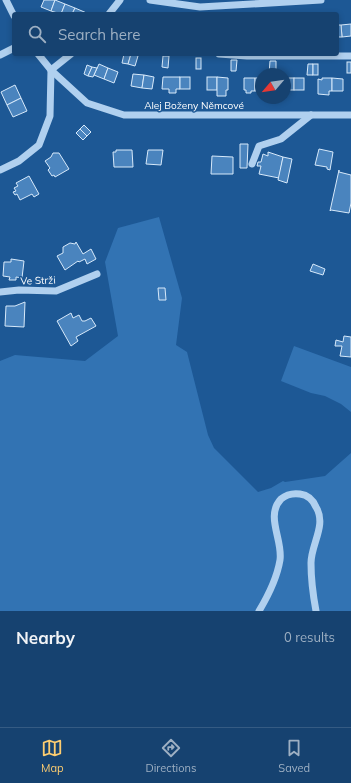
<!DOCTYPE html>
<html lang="en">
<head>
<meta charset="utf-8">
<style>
  body { margin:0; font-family:Mulish,sans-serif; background:#234d78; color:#f1f3f6 }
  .compass { position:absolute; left:255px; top:68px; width:36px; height:36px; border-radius:50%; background:#164270; box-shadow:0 2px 6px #0003; rotate:241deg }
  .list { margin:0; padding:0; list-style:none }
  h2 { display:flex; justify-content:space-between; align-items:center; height:52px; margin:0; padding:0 16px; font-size:17px }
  h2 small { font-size:13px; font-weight:400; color:#9eb0c3 }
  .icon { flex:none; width:22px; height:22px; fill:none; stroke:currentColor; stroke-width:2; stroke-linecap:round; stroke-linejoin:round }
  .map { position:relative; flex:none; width:351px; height:611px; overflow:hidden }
  .search { position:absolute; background:#164270; box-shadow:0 2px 6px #0003; left:12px; right:12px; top:12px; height:44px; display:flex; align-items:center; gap:10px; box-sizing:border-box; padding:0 14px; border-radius:4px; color:#9eb0c3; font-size:15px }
  .sheet { height:116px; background:#164270 }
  nav { display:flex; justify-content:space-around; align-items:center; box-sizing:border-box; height:56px; border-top:1px solid #355b83; background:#164270; font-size:11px; color:#9eb0c3 }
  nav a { display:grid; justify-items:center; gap:2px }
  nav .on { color:#fecd70 }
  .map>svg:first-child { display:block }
  .green { fill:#3273b3 }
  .building { fill:#4a84be; stroke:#d7e9fa }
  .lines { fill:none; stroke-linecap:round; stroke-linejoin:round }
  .minor { stroke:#b0d0ef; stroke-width:7 }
  .labels { text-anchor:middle; stroke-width:3; stroke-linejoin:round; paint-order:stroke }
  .street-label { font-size:10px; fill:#fff; stroke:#1d5895 }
</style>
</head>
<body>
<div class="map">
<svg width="351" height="611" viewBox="0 0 351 611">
  <rect width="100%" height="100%" fill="#1d5895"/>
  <g class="green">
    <polygon points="159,217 182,298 176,345 187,352 208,435 214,448 258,492 271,488 283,481 285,482 325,476 351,453 351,611 0,611 0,361 15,355 85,361 118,336 105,262 118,228"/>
    <polygon points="294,346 351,367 351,412 341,404 325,396 311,393 281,381"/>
  </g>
  <g class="building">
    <polygon points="44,0 55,0 51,11 41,7"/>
    <polygon points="55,0 65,4 61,14 51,11"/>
    <polygon points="65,4 75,8 72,14 61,14"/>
    <polygon points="75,8 89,14 72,14"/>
    <polygon points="351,24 351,36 342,37 341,25"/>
    <polygon points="337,25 341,25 342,37 337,37"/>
    <polygon points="124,54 131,54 128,64 122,63"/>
    <polygon points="131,54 138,56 135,66 128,64"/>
    <polygon points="163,56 169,56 168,68 162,67"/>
    <rect x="196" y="58" width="5" height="11"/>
    <polygon points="231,60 237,60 236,71 231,71"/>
    <polygon points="270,61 276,61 276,74 269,74"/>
    <rect x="347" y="62" width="4" height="11"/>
    <polygon points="99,64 108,68 104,79 94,75"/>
    <polygon points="308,64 313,64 313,75 307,75"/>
    <rect x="313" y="64" width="5" height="11"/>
    <polygon points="87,65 92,67 88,76 84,74"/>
    <polygon points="92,67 97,68 93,77 88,76"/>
    <polygon points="108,68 118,72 114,83 104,79"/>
    <polygon points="133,74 144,75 142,88 131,86"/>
    <polygon points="144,75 154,77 152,89 142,88"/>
    <polygon points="163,77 180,77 180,89 176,89 176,93 169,93 169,89 162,89"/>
    <rect x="180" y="77" width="10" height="12"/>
    <rect x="207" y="77" width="10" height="13"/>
    <polygon points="217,77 228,78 228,90 226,90 226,96 217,96"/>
    <polygon points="244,78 255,78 255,91 251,91 251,93 246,93 246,90 244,90"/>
    <polygon points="255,78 261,78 261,93 259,93 258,91 255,91"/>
    <rect x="285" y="78" width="9" height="12"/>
    <rect x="294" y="78" width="10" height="12"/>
    <polygon points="322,78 332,78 332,91 329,91 329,95 318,94 318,79 322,80"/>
    <polygon points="332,78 343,79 343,91 332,91"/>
    <polygon points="15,85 21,98 7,105 1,92"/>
    <polygon points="21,98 27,111 13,117 7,105"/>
    <polygon points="84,125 91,132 87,136 80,129"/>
    <polygon points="80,129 87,136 83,140 76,133"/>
    <polygon points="240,144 248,144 247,168 240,168"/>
    <polygon points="319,149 333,152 330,170 327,169 327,167 315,165"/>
    <polygon points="116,150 132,150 133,167 114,167 113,152 116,152"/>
    <polygon points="148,150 163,150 161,165 146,164"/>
    <polygon points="268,152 283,157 279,178 259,174 261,166 257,166 258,162 261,162 263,154 268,156"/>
    <polygon points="53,153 59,153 69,169 55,177 54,175 52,176 48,170 50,168 45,161 51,157"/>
    <polygon points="212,156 233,157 233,174 211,174"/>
    <polygon points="283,157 292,159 287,183 278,180"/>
    <polygon points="339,170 339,172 351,175 351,203 349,213 331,210 330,211"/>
    <polygon points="29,176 39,194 34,197 32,194 20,200 17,194 15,195 13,192 16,191 14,188 18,186 16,183"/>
    <polygon points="76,242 83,254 91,249 96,259 87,264 85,259 79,262 78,261 65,270 57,256 63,253 63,247 70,243 75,244"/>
    <polygon points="11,259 24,261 22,278 16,277 16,280 9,280 10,277 3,276 4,262 11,262"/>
    <polygon points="313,264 325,269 323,275 310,271"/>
    <polygon points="158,288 165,288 166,300 159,300"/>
    <polygon points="25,302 24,327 5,326 6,306 15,306"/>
    <polygon points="71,313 73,318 79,315 82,321 85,321 91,318 96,326 76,337 78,341 71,346 57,321"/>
    <polygon points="344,336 351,337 351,357 340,356 342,346 335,346 336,340 343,342"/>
  </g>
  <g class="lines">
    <g class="minor">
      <polyline points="6,0 14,16"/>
      <polyline points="150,0 200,7 321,0"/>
      <polyline points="109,14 120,0"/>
      <polyline points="38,54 51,70 87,103 124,115 351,115"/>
      <polyline points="219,54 247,56 351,56"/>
      <polyline points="0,55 14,48"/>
      <polyline points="51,70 71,54"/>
      <polyline points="252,164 259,146 281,139 311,115"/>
      <polyline points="0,170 19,161 39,145 50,116 51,70"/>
      <polyline points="0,292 19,290 56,291 97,274"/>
      <path d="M259,611C268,596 277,578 280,560C283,540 265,516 281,499C287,494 293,493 300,494C308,495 313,500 316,507C327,525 311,544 311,563C311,579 313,595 316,611"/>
    </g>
  </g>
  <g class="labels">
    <g class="street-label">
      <text x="194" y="109">Alej Boženy Němcové</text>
      <text transform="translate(38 280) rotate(-2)" y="4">Ve Strži</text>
    </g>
  </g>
</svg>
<svg class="compass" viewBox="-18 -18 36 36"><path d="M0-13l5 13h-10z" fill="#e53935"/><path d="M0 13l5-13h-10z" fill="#9eb0c3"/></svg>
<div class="search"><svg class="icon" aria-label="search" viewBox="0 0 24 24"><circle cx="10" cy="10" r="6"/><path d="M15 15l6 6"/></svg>Search here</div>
</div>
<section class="sheet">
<h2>Nearby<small>0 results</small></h2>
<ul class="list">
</ul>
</section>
<nav>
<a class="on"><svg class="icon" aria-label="map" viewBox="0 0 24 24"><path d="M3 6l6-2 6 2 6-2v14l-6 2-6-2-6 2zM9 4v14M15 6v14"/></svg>Map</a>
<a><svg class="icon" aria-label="directions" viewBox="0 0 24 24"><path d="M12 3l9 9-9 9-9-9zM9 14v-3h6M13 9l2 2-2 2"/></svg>Directions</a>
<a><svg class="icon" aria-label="saved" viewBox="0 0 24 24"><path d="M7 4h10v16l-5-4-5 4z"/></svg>Saved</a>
</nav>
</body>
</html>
